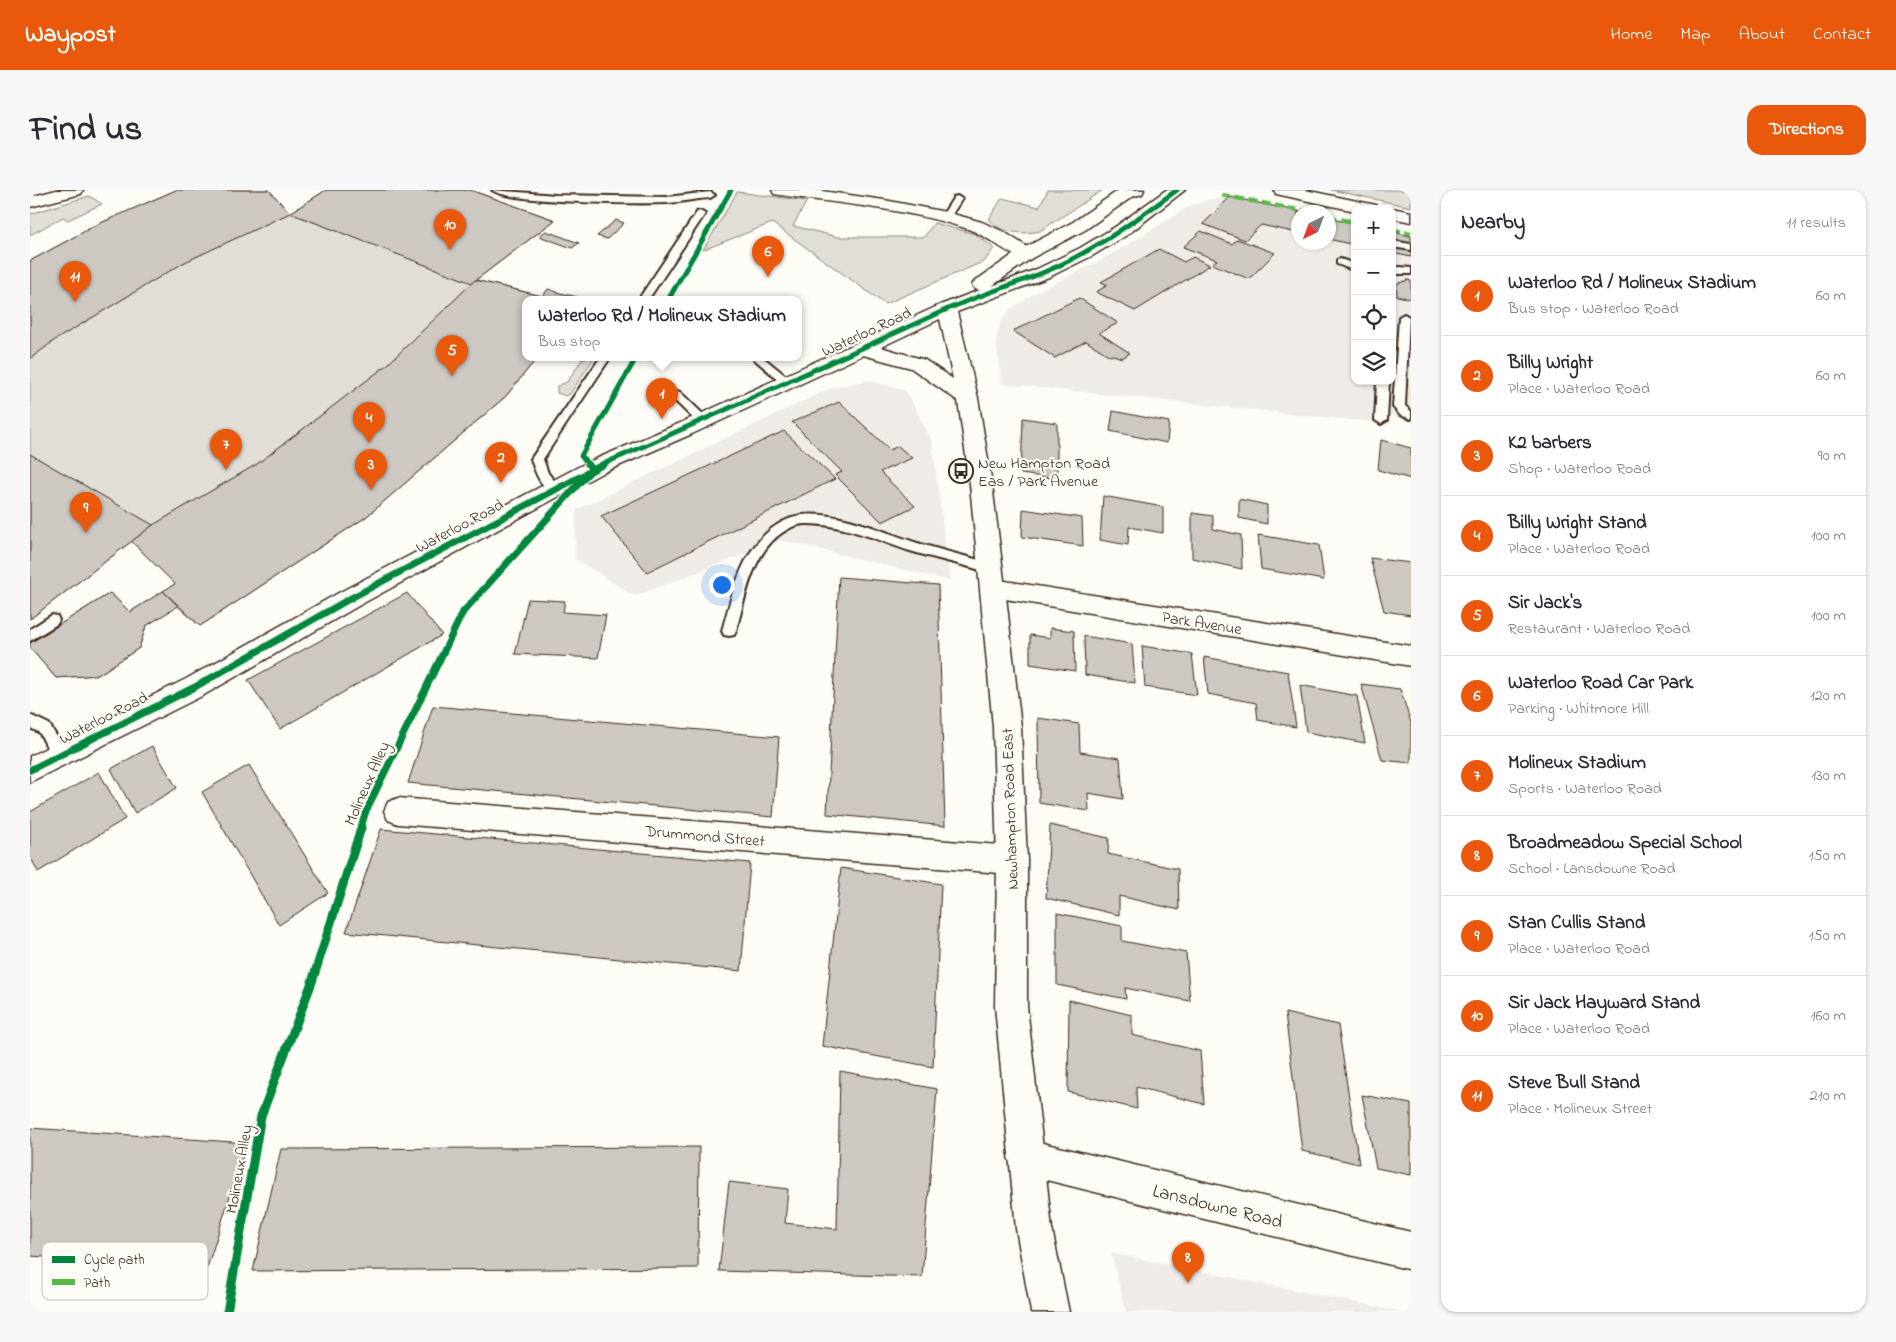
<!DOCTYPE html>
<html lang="en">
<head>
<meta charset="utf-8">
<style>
  body { margin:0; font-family:"Indie Flower",sans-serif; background:#f7f7f7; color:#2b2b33 }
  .controls { position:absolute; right:15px; top:15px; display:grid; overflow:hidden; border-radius:10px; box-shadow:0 1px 4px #0004 }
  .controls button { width:45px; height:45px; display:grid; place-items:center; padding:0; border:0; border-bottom:1px solid #e1e1e2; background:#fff; color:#2b2b33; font:25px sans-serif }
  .compass { position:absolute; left:1261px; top:15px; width:45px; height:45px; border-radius:50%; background:#fff; box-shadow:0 1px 4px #0004; rotate:222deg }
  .you { position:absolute; left:691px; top:394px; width:18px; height:18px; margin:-12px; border:4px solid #fff; border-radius:50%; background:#1a73e8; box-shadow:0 0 0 8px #1a73e833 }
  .badge { display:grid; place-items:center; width:32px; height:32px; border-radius:50%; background:#ea580c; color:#fff; font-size:16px; font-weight:700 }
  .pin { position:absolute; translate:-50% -41px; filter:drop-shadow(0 1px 2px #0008) }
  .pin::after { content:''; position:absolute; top:26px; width:18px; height:15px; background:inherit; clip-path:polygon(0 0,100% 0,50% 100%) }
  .popup { position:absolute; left:492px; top:106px; width:280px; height:65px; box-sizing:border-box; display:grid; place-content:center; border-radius:10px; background:#fff; filter:drop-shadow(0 1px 4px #0005); font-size:16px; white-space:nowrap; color:#7c7c81 }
  .popup b { font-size:19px; color:#2b2b33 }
  .popup::after { content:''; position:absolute; left:50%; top:100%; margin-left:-10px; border:10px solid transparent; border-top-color:#fff }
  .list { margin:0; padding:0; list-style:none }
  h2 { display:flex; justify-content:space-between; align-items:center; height:65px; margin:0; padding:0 20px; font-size:21px }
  h2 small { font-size:16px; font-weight:400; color:#7c7c81 }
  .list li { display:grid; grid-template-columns:32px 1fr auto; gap:15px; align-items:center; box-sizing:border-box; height:80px; padding:0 20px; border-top:1px solid #e1e1e2 }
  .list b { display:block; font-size:19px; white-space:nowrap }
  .list p { margin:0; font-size:16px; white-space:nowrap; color:#7c7c81 }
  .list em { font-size:16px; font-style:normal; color:#7c7c81 }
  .icon { flex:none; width:28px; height:28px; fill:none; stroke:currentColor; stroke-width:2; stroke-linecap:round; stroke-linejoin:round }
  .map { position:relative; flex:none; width:1381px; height:1122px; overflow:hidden; border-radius:15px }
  header { display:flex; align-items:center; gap:30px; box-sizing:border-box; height:70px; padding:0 25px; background:#ea580c; color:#fff }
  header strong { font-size:24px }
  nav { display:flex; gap:28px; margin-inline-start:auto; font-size:18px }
  .intro { display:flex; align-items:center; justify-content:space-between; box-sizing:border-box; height:120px; padding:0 30px }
  h1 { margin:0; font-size:35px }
  .button { padding:12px 22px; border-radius:15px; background:#ea580c; color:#fff; font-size:18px; font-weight:700 }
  main { display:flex; gap:30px; padding:0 30px }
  aside { flex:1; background:#fff; border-radius:15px; box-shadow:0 1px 4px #0004 }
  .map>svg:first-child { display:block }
  .built { fill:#efece7 }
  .green { fill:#e1ded7; stroke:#8e847a }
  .building { fill:#cdc8c2; stroke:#3b2a1e }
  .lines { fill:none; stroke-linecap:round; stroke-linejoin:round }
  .lane-casing { stroke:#3b2a1e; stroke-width:4 }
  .street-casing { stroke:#3b2a1e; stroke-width:3 }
  .secondary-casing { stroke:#3b2a1e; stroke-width:3 }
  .highway-casing { stroke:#3b2a1e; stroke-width:3 }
  .lane { fill:#fdfcf7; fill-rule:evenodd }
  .street { fill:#fdfcf7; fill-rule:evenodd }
  .secondary { fill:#fdfcf7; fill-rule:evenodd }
  .highway { fill:#fdfcf7; fill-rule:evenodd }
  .quiet { stroke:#58b947; stroke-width:4.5; stroke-dasharray:9 4.5; stroke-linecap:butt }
  .cycleway-far2-casing { stroke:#fdfcf7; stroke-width:7 }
  .cycleway-far1-casing { stroke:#fdfcf7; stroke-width:10 }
  .cycleway-casing { stroke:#fdfcf7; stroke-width:12 }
  .cycleway-far2 { stroke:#00873e; stroke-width:5 }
  .cycleway-far1 { stroke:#00873e; stroke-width:7 }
  .cycleway { stroke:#00873e; stroke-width:9 }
  .labels { text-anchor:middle; stroke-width:4.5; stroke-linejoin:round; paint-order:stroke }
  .street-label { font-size:16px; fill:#3b2a1e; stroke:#fdfcf7 }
  .poi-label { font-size:16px; fill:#3b2a1e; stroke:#fdfcf7; text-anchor:start }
  .near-street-label { font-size:19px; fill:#3b2a1e; stroke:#fdfcf7 }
  .key { fill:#fdfcf7; stroke:#c3bdb6; stroke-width:1 }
  .key-label { font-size:14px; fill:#3b2a1e }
</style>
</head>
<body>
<header>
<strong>Waypost</strong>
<nav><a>Home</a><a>Map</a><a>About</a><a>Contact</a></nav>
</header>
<div class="intro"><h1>Find us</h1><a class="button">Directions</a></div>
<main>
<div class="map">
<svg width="1381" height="1122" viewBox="0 0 1381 1122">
  <rect width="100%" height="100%" fill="#fdfcf7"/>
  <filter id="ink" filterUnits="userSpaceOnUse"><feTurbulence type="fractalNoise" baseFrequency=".02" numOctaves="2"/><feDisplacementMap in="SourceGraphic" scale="10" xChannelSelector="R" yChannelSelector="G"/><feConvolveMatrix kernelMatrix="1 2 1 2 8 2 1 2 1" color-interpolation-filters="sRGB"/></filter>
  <g filter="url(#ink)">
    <g class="built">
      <polygon points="1200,7 1272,22 1268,22 1268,52 1298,52 1299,28 1325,34 1325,191 1362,191 1362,42 1381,46 1381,232 1360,225 1359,234 972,194 966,151 970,133 981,119 1006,102 1072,70 1162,15 1181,9"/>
      <polygon points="839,190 876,201 902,251 920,391 751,350 605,406 545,369 546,320 801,198"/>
      <polygon points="1081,1063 1372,1122 1096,1122"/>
    </g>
    <g class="green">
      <polygon points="146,0 239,0 260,23 296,0 440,0 525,30 446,90 528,110 496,110 496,168 507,168 476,206 336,327 170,436 147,416 116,436 109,458 68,485 26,488 0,458 0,453 80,403 100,422 145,394 102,351 0,429 0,71 66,35"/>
      <path d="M1018,0H1073L1010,41C994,45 968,43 959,29L972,8L1009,17Z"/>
      <polygon points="1301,0 1381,0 1381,17"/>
      <polygon points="707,2 777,11 763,36 808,47 894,47 904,33 945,44 964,58 955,71 855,114 742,33 673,60"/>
      <polygon points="59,6 72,14 38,30 33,27 0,45 0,24"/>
      <polygon points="553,168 564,168 540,204 536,206 527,203 527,196 537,192"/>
    </g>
    <g class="building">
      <polygon points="146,0 239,0 260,23 153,73 25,150 0,169 0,71 66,35"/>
      <polygon points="296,0 440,0 525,30 442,93 260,23"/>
      <polygon points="1200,7 1272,22 1268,22 1268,43 1231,35 1215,50 1173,34"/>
      <polygon points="1298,28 1325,34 1325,55 1298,49"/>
      <polygon points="586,30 594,33 577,49 567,46"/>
      <polygon points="516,41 549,53 542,58 509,46"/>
      <polygon points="1171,41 1202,54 1207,49 1245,63 1219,89 1182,74 1187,70 1153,57"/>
      <polygon points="1362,42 1381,46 1381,67 1362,63"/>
      <polygon points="1129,59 1154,72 1163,67 1180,75 1105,121 1066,102 1078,95 1071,92"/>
      <polygon points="445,90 528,110 496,110 496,168 507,168 476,206 336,327 170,436 133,401 145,394 101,351 123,335 227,274 357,175"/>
      <polygon points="1378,90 1381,91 1381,109 1367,106 1366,94"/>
      <polygon points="518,99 530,103 556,109 528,110 513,106"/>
      <polygon points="1049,108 1088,133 1069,143 1100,163 1092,168 1083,165 1080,166 1056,151 1025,168 983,141"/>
      <polygon points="809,212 860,260 868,256 882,268 850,282 885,316 852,332 805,285 812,282 762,232"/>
      <polygon points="1083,221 1139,232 1137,253 1080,241"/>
      <polygon points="993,228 1027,233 1027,289 991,284"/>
      <polygon points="754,241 805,289 617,382 571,326"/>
      <polygon points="1351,250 1381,258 1381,289 1348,280"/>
      <polygon points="0,264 123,335 0,429"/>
      <polygon points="1073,306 1133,317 1133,343 1099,337 1098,355 1070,350"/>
      <polygon points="1209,309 1237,315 1237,334 1209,328"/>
      <polygon points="993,319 1052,328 1053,356 992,347"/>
      <polygon points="1162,323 1183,326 1183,339 1211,345 1212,379 1162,368"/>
      <polygon points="1228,345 1289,355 1294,390 1231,379"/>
      <polygon points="1340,368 1381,373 1381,425 1354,421"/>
      <polygon points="809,387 908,395 915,636 797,624"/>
      <polygon points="133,401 148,416 116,436 109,458 68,485 26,488 0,458 0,453 80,403 100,422"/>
      <polygon points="377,403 412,445 250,539 218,490"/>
      <polygon points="498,409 535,411 533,422 576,425 568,468 485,464"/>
      <polygon points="1020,438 1044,441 1045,481 1000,474 1000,445 1020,448"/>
      <polygon points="1054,446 1102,454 1105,493 1055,485"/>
      <polygon points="1112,456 1162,464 1167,505 1115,497"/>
      <polygon points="1174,467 1258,482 1266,537 1228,530 1226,513 1178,504"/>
      <polygon points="1331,494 1370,499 1381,533 1381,573 1352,570"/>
      <polygon points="1270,495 1327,506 1335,553 1276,542"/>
      <polygon points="403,516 749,547 743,627 378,593"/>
      <polygon points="1008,528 1049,534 1050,562 1090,568 1093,609 1058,603 1059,621 1009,613"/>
      <polygon points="122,556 147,598 105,623 81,579"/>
      <polygon points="219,575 298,703 249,735 172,602"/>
      <polygon points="69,582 95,629 8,682 0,666 0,622"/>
      <polygon points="1020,635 1079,648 1078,664 1148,679 1149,720 1089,706 1089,725 1016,708"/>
      <polygon points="351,639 720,673 711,781 316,742"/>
      <polygon points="811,678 911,694 903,877 792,856"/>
      <polygon points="1027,723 1092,736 1092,751 1156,763 1160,811 1095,798 1096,809 1027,795"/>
      <polygon points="1039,810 1102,825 1102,845 1170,861 1174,914 1106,897 1107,919 1038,902"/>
      <polygon points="1255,823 1308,835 1329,974 1272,961"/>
      <polygon points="810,881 907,899 892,1087 689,1081 699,992 758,999 755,1033 807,1039"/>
      <polygon points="1332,905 1381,914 1381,985 1346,978"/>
      <polygon points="0,938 217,953 177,1078 0,1066"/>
      <polygon points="669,957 668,1078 223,1081 251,959"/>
    </g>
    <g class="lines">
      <defs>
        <g id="lane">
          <path d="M462,0L526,5L637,7L680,2L685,5L680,8C666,9 652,12 638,13C612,14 477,13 462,0Z"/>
          <polygon points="927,6 932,9 919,29 916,30 913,29 911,27 924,7"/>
          <polygon points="670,21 675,24 618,110 608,110 667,22"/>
          <polygon points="1362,51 1381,54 1381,60 1362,57"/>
          <polygon points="1310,69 1325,74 1325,81 1307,74 1307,70"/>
          <polygon points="1370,77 1381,78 1381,84 1362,84 1362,78"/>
          <polygon points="1374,124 1379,127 1375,216 1381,221 1381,229 1370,225 1363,217 1369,127"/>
          <path d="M570,168H580L513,269L518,283L531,299L525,303C511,299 505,282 501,269Z"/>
          <polygon points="723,168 734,168 761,190 763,192 761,194 753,194"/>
          <polygon points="1347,191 1359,191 1357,230 1351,234 1345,230"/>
          <polygon points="646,201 650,202 677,228 679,231 677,234 669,234 642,208 640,205"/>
          <path d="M772,325C812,321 854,343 891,354C916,362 941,367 966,375L968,378L966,381L961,383C934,375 907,369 880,361C847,350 813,334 777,334C767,333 757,339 749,345C721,367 715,409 706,441L704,445L699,446L694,445L692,441C705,394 717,337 772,325Z"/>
          <polygon points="22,425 27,426 29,430 27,434 0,451 0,439"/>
          <path d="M0,525L19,534L38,565L35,570C21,575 17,554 10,544C8,541 4,540 0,538Z"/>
        </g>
        <g id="street">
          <polygon points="26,0 53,0 51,4 0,17 0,7"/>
          <path d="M742,0H785L854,10L916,22L952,32L974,42L1002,60L1005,64L1002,68C998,69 995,70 991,68C974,62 958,46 938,39C878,19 812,14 750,5L744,4Z"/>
          <polygon points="963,389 1381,456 1381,476 963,407 954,405 951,398 954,391"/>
          <polygon points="368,608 982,656 992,660 997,670 992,680 982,684 368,634 358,630 354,621 358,612"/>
          <polygon points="996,949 1381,1042 1381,1080 996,985 983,980 978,967 983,954"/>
        </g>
        <path id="secondary" d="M1089,0H1114L1112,4L1102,7L1055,40L1002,68L962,96L1007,79L1050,58L1085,37L1136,0H1155L1097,45L1062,66L1019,87L927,122L948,208L962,294L975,398L991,537L997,670V816L1022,1039L1039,1122H1001L986,1039L965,816L967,670L963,537L940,294L928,211L881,178L833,165L662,244L570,284L330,415L174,505L0,592V566L156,489L312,401L554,274L648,234L910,115L950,100L945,99L942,95L945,91L990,60L1043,32ZM910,129L923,189L895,170L851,157Z"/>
        <g id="highway">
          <polygon points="1244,0 1275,0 1346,15 1348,19 1325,19 1325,21 1246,4"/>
          <polygon points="1362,18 1381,22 1381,32 1362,28 1362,19 1359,19"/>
        </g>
      </defs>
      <use href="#lane" class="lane-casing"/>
      <use href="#street" class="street-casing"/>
      <use href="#secondary" class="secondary-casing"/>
      <use href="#highway" class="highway-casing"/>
      <use href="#lane" class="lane"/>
      <use href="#street" class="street"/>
      <use href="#secondary" class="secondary"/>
      <use href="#highway" class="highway"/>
      <g class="quiet">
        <polyline points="1192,5 1278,22"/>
        <polyline points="1298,27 1325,32"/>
        <polyline points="1362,40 1381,43"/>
      </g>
      <defs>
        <g id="cycleway-far2">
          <polyline points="638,110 701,0"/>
          <polyline points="559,275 551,266 606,168"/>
          <path d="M571,275C684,226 797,174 909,123C943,107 978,97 1012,83C1062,63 1104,31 1147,0"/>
        </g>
        <g id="cycleway-far1">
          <polyline points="0,580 165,497 321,408 574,274"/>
          <polyline points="330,640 336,621 433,422 562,279 558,274"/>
        </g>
        <polyline id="cycleway" points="197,1122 231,926 282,792 331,638"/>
      </defs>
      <use href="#cycleway-far2" class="cycleway-far2-casing"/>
      <use href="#cycleway-far1" class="cycleway-far1-casing"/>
      <use href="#cycleway" class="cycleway-casing"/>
      <use href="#cycleway-far2" class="cycleway-far2"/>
      <use href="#cycleway-far1" class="cycleway-far1"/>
      <use href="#cycleway" class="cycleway"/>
    </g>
  </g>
  <defs>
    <symbol id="bus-ring" viewBox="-11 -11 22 22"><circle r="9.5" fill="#fdfcf7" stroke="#3b2a1e" stroke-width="1.5"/><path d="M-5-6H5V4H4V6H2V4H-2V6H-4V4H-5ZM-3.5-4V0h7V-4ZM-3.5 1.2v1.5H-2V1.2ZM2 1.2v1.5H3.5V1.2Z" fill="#3b2a1e"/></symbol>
  </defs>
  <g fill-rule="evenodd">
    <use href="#bus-ring" x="917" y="267" width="28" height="28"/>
  </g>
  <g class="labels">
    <g class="street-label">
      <text transform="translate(836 141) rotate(-25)" y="6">Waterloo Road</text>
      <text transform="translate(429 335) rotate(-28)" y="6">Waterloo Road</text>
      <text transform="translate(1172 432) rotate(9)" y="6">Park Avenue</text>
      <text transform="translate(73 527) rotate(-27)" y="6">Waterloo Road</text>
      <text transform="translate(336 593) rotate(-66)" y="6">Molineux Alley</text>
      <text transform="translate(979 619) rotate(-92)" y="6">Newhampton Road East</text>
      <text transform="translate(675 645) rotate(5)" y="6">Drummond Street</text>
      <text transform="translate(208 979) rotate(-80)" y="6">Molineux Alley</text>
    </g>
    <g class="poi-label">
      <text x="948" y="278">New Hampton Road<tspan x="948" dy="18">Eas / Park Avenue</tspan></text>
    </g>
    <g class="near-street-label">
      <text transform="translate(1188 1015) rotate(14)" y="7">Lansdowne Road</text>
    </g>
  </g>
  <rect x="12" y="1052" width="166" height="58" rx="8" class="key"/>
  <rect x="22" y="1066" width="23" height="7" fill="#00873e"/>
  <rect x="22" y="1089" width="23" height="6" fill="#58b947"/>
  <g class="key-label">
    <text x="54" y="1074">Cycle path</text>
    <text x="54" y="1097">Path</text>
  </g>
</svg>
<div class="controls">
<button>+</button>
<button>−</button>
<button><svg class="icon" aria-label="locate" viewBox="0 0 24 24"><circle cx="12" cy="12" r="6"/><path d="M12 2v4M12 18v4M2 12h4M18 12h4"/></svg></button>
<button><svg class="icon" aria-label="layers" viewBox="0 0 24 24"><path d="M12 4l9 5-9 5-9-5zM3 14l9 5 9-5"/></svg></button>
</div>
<svg class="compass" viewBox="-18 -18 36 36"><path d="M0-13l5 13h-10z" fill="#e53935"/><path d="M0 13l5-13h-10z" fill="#7c7c81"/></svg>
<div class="you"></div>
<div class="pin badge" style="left:632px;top:229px">1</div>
<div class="popup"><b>Waterloo Rd / Molineux Stadium</b>Bus stop</div>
<div class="pin badge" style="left:471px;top:293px">2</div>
<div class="pin badge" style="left:341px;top:300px">3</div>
<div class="pin badge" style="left:339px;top:253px">4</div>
<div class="pin badge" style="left:422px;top:186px">5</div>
<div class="pin badge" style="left:738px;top:87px">6</div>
<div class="pin badge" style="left:196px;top:280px">7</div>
<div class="pin badge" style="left:1158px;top:1093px">8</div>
<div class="pin badge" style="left:56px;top:343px">9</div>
<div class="pin badge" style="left:420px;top:60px">10</div>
<div class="pin badge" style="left:45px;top:112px">11</div>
</div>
<aside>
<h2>Nearby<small>11 results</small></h2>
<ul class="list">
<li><span class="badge">1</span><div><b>Waterloo Rd / Molineux Stadium</b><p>Bus stop · Waterloo Road</p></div><em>60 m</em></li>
<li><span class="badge">2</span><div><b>Billy Wright</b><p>Place · Waterloo Road</p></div><em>60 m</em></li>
<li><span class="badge">3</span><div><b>K2 barbers</b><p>Shop · Waterloo Road</p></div><em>90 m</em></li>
<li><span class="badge">4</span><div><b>Billy Wright Stand</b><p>Place · Waterloo Road</p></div><em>100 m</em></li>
<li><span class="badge">5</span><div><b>Sir Jack's</b><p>Restaurant · Waterloo Road</p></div><em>100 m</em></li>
<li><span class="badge">6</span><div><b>Waterloo Road Car Park</b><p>Parking · Whitmore Hill</p></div><em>120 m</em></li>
<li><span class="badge">7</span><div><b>Molineux Stadium</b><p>Sports · Waterloo Road</p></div><em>130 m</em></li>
<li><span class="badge">8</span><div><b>Broadmeadow Special School</b><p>School · Lansdowne Road</p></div><em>150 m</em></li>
<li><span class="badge">9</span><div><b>Stan Cullis Stand</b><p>Place · Waterloo Road</p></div><em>150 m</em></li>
<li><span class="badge">10</span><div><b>Sir Jack Hayward Stand</b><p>Place · Waterloo Road</p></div><em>160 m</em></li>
<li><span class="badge">11</span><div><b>Steve Bull Stand</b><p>Place · Molineux Street</p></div><em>210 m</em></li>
</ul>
</aside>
</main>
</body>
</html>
